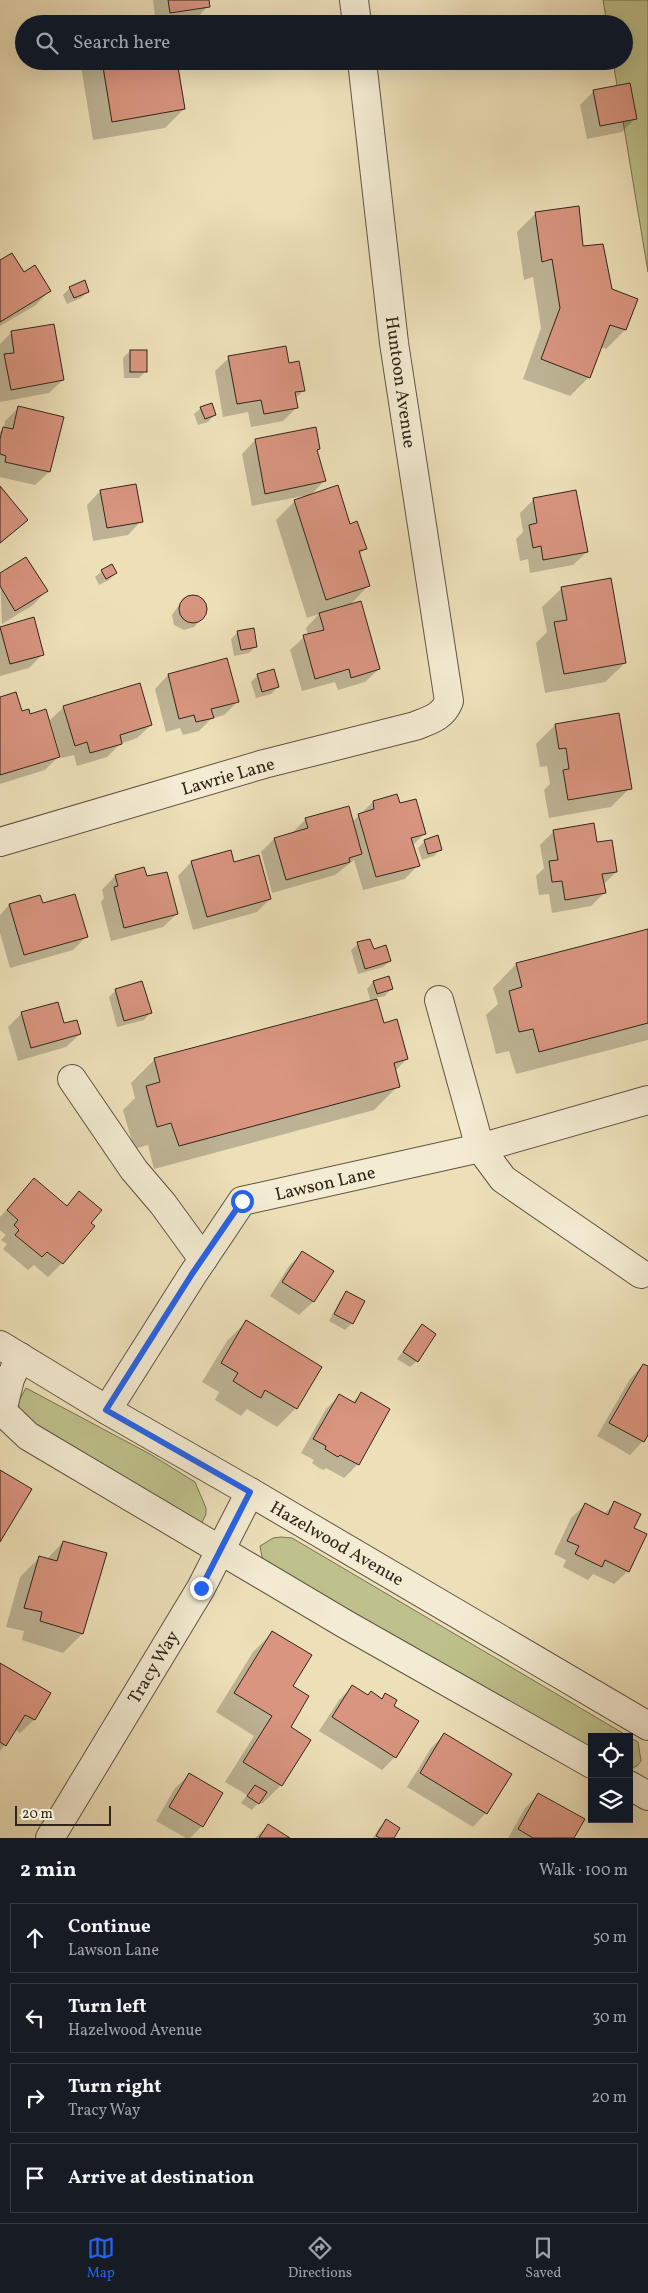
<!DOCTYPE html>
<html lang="en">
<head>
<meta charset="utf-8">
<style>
  body { margin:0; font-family:Vollkorn,serif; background:#20242c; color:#f1f3f6 }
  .controls { position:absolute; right:15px; bottom:15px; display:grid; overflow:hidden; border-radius:0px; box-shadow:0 5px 20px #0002 }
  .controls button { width:45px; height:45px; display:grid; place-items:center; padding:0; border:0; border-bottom:1px solid #363941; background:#171b24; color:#f1f3f6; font:25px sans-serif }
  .scale { position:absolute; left:15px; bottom:12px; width:96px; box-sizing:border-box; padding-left:5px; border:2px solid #31251a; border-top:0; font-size:14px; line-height:18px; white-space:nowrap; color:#31251a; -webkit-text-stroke:4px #f3ebd2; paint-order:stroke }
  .stop { position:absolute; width:15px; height:15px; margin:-11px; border:4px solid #2563eb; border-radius:50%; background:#fff }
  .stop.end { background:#2563eb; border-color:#fff; box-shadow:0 1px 5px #0008 }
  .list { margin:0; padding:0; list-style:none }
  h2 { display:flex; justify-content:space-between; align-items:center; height:65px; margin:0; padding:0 20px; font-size:21px }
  h2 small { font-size:16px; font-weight:400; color:#9ea1a6 }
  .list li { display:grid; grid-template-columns:32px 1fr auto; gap:15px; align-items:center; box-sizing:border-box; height:70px; margin:0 10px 10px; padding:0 10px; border:1px solid #363941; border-radius:0px }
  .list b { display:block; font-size:19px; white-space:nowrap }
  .list p { margin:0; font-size:16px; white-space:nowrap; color:#9ea1a6 }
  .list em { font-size:16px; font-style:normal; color:#9ea1a6 }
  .icon { flex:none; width:28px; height:28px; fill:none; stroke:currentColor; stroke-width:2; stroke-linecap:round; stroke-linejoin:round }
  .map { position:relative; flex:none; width:648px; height:1838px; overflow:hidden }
  .search { position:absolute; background:#171b24; box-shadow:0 5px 20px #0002; left:15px; right:15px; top:15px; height:55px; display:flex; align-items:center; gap:12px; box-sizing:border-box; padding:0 18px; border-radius:28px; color:#9ea1a6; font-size:19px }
  .sheet { height:385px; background:#171b24 }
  nav { display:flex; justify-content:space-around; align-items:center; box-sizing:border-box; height:70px; border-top:1px solid #363941; background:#171b24; font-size:14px; color:#9ea1a6 }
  nav a { display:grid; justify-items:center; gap:2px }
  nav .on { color:#2563eb }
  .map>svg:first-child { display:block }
  .green { fill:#bec18b; stroke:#787352 }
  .shadow { fill:#0003 }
  .building { fill:#d99580; stroke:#31251a }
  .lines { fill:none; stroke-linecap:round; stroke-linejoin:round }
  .minor-casing { stroke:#605442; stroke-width:30 }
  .minor { stroke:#f3ebd2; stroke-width:28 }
  .route { stroke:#2563eb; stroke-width:6 }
  .labels { text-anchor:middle; stroke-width:4; stroke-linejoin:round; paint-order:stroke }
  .street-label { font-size:18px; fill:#31251a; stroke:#f3ebd2 }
</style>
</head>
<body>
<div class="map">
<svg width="648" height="1838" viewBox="0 0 648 1838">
  <rect width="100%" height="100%" fill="#ede0b9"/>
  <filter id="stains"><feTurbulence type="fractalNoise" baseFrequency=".004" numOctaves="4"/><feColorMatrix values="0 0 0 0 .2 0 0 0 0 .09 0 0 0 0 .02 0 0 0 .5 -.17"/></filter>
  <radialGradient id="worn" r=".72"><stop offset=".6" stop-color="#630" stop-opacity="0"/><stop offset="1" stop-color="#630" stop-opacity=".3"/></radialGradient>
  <g class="green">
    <polygon points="603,0 648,0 648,272 613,61 624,61 624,24 607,24"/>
    <polygon points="26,1388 150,1454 195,1482 206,1508 206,1514 200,1527 31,1431 20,1411 18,1402"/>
    <polygon points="281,1537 292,1538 309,1548 638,1742 641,1761 637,1766 629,1769 629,1737 592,1737 592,1759 267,1566 262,1557 260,1546 273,1538"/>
  </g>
  <g class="shadow">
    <polygon points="153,0 207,0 208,6 195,20 156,24"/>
    <polygon points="85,61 176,61 184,109 165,128 93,140 81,66"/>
    <polygon points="594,91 636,118 622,132 587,139 580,105"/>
    <polygon points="536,213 582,247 611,290 625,330 606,349 601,347 589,377 570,396 523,379 541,328 533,277 524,280 517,232"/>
    <polygon points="0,262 49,291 36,305 0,326"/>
    <polygon points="70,288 88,291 81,298 67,304 63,295"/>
    <polygon points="12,332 63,380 49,393 0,402 0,344"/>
    <polygon points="130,351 146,371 139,378 124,378 123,358"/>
    <polygon points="229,358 288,364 304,390 295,399 297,407 283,421 251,427 248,412 223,417 215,371"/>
    <polygon points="19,407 62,418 49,472 35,485 0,477 0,432 4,428 5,421"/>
    <polygon points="201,408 214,415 208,422 198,425 194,414"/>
    <polygon points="315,428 319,449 316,452 324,481 310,496 350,525 365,549 359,555 368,586 349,606 379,669 365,682 338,690 335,682 302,691 290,650 304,637 308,635 306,628 319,614 307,618 276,520 295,501 304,498 303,496 252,506 242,454 255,440"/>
    <polygon points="135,485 141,521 128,535 93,541 87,505 100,491"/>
    <polygon points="0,488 26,520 0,544"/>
    <polygon points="575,492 587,552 573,565 530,573 528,559 520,561 516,539 523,532 520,513 533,500"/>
    <polygon points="102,571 116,573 109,580 99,585 95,577"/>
    <polygon points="0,574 46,591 33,605 2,624"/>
    <polygon points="562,588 625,663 605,682 545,693 536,643 547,632 542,607"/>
    <polygon points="195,597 204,602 206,612 194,627 184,630 174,625 172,615 184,598"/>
    <polygon points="33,619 43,654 29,668 0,676 0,629"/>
    <polygon points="238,632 256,646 249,653 234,656 231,639"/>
    <polygon points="226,659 238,701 224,715 211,719 199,731 183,735 180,728 166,732 155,689 168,675"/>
    <polygon points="258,675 278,687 271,694 256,698 251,682"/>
    <polygon points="0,698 21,713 29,716 58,757 45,770 0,784"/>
    <polygon points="64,707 151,725 137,738 120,744 107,757 77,766 74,755 61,758 50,720"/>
    <polygon points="555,725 630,788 611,807 549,818 544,790 550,784 547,766 540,767 536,744"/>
    <polygon points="373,802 399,805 424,834 412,846 418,865 405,879 363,890 354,860 335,875 272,893 261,852 274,839 292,833 306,819 352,822"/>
    <polygon points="554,831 596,844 616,872 603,885 604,893 591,906 552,913 549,894 539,895 536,876 544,868 540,845"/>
    <polygon points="425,841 441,849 434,856 422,860 418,848"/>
    <polygon points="230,851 234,864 270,899 257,912 193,930 178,876 191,862"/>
    <polygon points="115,876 146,878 177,914 163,927 111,941 101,902 104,898 102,890"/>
    <polygon points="40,897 42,905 86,937 73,950 10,968 0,933 0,915 9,905"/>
    <polygon points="648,930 648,1040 516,1074 509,1051 496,1054 486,1015 498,1004 493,988 516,964"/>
    <polygon points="358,944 373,951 390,961 383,967 358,974 351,950"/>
    <polygon points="373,982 391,989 385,996 376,998 383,1025 407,1059 394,1072 397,1087 374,1110 154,1169 148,1145 134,1149 123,1110 135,1098 131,1083 154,1060 371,1002 367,989"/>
    <polygon points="142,983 150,1013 144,1020 117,1027 109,997 115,991"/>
    <polygon points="22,1013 63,1025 80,1034 66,1047 18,1061 8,1027"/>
    <polygon points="34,1180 66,1207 79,1193 62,1263 48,1277 34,1265 28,1270 3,1249 7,1244 1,1240 6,1235 0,1230 0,1217"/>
    <polygon points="302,1253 332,1272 313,1302 299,1315 270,1296 289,1266"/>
    <polygon points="347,1293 352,1323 345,1330 329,1321 340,1300"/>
    <polygon points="246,1322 296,1408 277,1427 247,1409 241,1416 215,1400 219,1392 202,1382 227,1341"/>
    <polygon points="422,1326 417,1361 410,1367 397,1359"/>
    <polygon points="643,1365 648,1368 648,1433 643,1441 630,1455 597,1436 630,1379"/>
    <polygon points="361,1394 358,1464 344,1478 326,1468 324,1470 319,1468 312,1463 314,1460 301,1453 326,1409 339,1396 352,1403"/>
    <polygon points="615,1503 633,1528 628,1571 614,1584 593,1574 588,1580 563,1567 566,1560 554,1554 571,1518 585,1505 604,1514"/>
    <polygon points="63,1542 82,1634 63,1653 22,1640 24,1631 6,1627 20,1577 39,1558 46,1560"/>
    <polygon points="272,1633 291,1686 289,1727 281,1785 262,1804 259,1802 252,1810 241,1803 247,1795 225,1782 254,1736 216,1712 253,1652"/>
    <polygon points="0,1664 50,1694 34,1720 20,1733 15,1730 0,1751"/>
    <polygon points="352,1687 368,1696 381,1699 386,1695 392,1706 395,1757 382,1770 319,1731 339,1700"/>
    <polygon points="444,1735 486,1813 473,1827 407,1787 431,1748"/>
    <polygon points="189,1775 202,1826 190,1838 186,1838 156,1821 175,1788"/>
    <polygon points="539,1794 573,1838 508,1838 525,1808"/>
    <polygon points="386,1821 393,1838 373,1838 379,1828"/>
    <polygon points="268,1825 288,1838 255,1838"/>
  </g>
  <g class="building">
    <polygon points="168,0 209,0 210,7 170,13"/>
    <polygon points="102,61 177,61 185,109 112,122"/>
    <polygon points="630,83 637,119 600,126 593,90"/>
    <polygon points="579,206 583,246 603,244 612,289 638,299 626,330 610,325 590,378 541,359 560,308 552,259 542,262 535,212"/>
    <polygon points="12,253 24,272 35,265 51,291 0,322 0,260"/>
    <polygon points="85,280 89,292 74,298 69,287"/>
    <polygon points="54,324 64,380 11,390 4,354 14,353 11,331"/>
    <polygon points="286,346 289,363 299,361 305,391 295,392 298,408 264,414 261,400 237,404 228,356"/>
    <rect x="130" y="350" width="17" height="22"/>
    <polygon points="212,403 216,415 205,419 200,407"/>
    <polygon points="18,406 64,417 50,472 5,462 6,456 0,454 0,439 3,427 13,429"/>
    <polygon points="316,427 320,449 317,450 326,481 265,494 255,439"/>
    <polygon points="136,484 143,522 107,528 100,490"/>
    <polygon points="338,485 350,524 357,521 367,549 359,551 370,586 326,600 294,500"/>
    <polygon points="0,486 28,520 0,543"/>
    <polygon points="576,490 588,552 543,560 541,546 533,548 529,525 537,523 533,498"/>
    <polygon points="26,557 48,591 15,611 0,586 0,573"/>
    <polygon points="112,564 117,573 106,579 101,570"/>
    <polygon points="611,578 626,663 564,674 554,622 567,620 561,587"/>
    <circle cx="193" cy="609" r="14"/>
    <polygon points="361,601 380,669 351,678 349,669 315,679 303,635 324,630 319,613"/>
    <polygon points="34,617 44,655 10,664 0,627"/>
    <polygon points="254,628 257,647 241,650 237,631"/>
    <polygon points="227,658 239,702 211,709 214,718 196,722 194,715 179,719 168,674"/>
    <polygon points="274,669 279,687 262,692 257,674"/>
    <polygon points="140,683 152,725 120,735 122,744 90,753 87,742 75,746 63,706"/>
    <polygon points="16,692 22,711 29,709 30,714 46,709 60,757 0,775 0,697"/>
    <polygon points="619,713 632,789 568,800 563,770 569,769 566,748 559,749 555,724"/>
    <polygon points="397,794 400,803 416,799 426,834 411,838 420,866 376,877 358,814 374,809 373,801"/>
    <polygon points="349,806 362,854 349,858 350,862 286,880 274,838 308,828 305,818"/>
    <polygon points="594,823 597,842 612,840 617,872 602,874 606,893 565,900 562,881 552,882 549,861 558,860 553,830"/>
    <polygon points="438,835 442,850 428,854 424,840"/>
    <polygon points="231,850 234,862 259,855 271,899 207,917 191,861"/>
    <polygon points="144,867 147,876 167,872 178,914 124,928 114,887 118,886 115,875"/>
    <polygon points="75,894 88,937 24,955 9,904 40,895 43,903"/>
    <polygon points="648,929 648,1023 539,1052 533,1029 519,1032 509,991 522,987 516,963"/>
    <polygon points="370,939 374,949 386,945 391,961 365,969 357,942"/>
    <polygon points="389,976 393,989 377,994 373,981"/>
    <polygon points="142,981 152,1013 124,1021 115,989"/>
    <polygon points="377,999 384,1023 397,1019 408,1059 394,1063 400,1087 179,1146 171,1123 157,1127 146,1086 160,1082 154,1058"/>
    <polygon points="58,1002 64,1023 77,1020 81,1034 31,1048 21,1012"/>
    <polygon points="34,1178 67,1206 79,1191 102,1210 91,1223 95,1226 63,1264 47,1252 42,1257 15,1235 19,1230 14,1225 18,1220 7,1210"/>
    <polygon points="302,1251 334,1271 314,1302 282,1282"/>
    <polygon points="346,1291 365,1301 353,1324 334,1314"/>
    <polygon points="246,1320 322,1367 297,1409 265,1390 261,1398 257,1396 233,1381 238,1373 221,1363"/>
    <polygon points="422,1324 436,1334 418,1362 403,1352"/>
    <polygon points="643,1364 648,1366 648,1435 644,1442 609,1423"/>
    <polygon points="361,1392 390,1409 359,1465 340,1455 338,1457 333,1454 325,1449 326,1446 313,1439 339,1394 355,1403"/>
    <polygon points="0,1470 32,1489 0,1542"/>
    <polygon points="614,1501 641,1514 634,1528 647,1534 629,1572 605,1560 602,1567 575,1554 579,1546 567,1541 585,1503 608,1515"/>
    <polygon points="63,1541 107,1553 83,1634 40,1621 42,1612 24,1608 39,1556 57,1561"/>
    <polygon points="272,1631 312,1655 293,1686 309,1696 291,1727 311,1740 282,1786 243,1762 272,1716 234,1693"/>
    <polygon points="0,1663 51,1693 35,1720 25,1715 6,1746 0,1742"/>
    <polygon points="352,1685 368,1695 371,1691 382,1699 385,1693 397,1700 394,1706 419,1721 396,1758 332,1717"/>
    <polygon points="444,1733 512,1774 487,1814 420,1773"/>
    <polygon points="189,1773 223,1793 203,1827 169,1807"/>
    <polygon points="255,1785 267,1792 259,1804 247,1796"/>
    <polygon points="538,1793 585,1819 574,1838 533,1838 518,1829"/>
    <polygon points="386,1819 400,1828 394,1838 380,1838 376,1836"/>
    <polygon points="268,1824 290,1838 259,1838"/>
  </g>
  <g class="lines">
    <defs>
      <g id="minor">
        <polyline points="354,0 357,24"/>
        <path d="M0,842L264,764L415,726C430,720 443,717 449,701L394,343L362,61"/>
        <polyline points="439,1000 480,1148 503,1179 641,1274"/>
        <polyline points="72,1079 134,1170 163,1204 203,1259"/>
        <polyline points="0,1345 107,1410 250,1492 648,1726"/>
        <polyline points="20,1357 10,1379 2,1411 28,1436 345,1624 592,1764"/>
        <polyline points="107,1410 193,1274 242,1201 480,1148 648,1100"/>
        <polyline points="629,1785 648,1796"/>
        <polyline points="50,1838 201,1588 250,1492"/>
      </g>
    </defs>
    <use href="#minor" class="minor-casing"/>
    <use href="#minor" class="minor"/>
  </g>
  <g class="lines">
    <polyline class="route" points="201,1588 250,1492 106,1410 192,1274 242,1201"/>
  </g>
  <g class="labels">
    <g class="street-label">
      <text transform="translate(401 382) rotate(82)" y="6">Huntoon Avenue</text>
      <text transform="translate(228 776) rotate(-16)" y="6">Lawrie Lane</text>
      <text transform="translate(325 1183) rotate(-13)" y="6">Lawson Lane</text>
      <text transform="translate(337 1543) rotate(30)" y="6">Hazelwood Avenue</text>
      <text transform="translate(153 1667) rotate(-59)" y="6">Tracy Way</text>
    </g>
  </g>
  <rect width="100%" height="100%" filter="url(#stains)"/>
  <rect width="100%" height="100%" fill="url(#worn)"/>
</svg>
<div class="controls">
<button><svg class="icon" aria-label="locate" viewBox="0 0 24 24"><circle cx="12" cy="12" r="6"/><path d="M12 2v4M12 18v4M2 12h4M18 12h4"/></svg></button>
<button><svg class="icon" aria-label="layers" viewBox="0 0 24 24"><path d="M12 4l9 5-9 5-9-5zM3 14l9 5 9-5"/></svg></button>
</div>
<div class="scale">20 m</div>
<div class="stop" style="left:242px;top:1201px"></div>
<div class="stop end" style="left:201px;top:1588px"></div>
<div class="search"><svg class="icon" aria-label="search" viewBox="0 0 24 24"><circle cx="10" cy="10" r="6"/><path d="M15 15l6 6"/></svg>Search here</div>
</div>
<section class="sheet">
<h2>2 min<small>Walk · 100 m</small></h2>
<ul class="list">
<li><svg class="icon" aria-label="ahead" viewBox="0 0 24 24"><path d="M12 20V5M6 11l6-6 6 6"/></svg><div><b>Continue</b><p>Lawson Lane</p></div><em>50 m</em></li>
<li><svg class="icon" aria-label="left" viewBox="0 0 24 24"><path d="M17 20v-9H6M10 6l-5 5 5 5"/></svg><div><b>Turn left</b><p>Hazelwood Avenue</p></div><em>30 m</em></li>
<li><svg class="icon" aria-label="right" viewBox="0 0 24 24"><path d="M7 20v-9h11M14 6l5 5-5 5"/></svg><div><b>Turn right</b><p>Tracy Way</p></div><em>20 m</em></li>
<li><svg class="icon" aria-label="arrive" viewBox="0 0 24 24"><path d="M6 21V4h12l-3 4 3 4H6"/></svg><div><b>Arrive at destination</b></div></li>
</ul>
</section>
<nav>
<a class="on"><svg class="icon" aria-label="map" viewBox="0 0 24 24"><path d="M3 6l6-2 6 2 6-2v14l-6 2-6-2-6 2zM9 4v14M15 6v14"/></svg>Map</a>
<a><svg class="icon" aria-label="directions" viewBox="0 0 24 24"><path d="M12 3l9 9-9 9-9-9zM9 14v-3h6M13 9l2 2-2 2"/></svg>Directions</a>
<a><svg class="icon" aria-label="saved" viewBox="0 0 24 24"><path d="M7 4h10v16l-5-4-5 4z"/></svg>Saved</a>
</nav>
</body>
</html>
